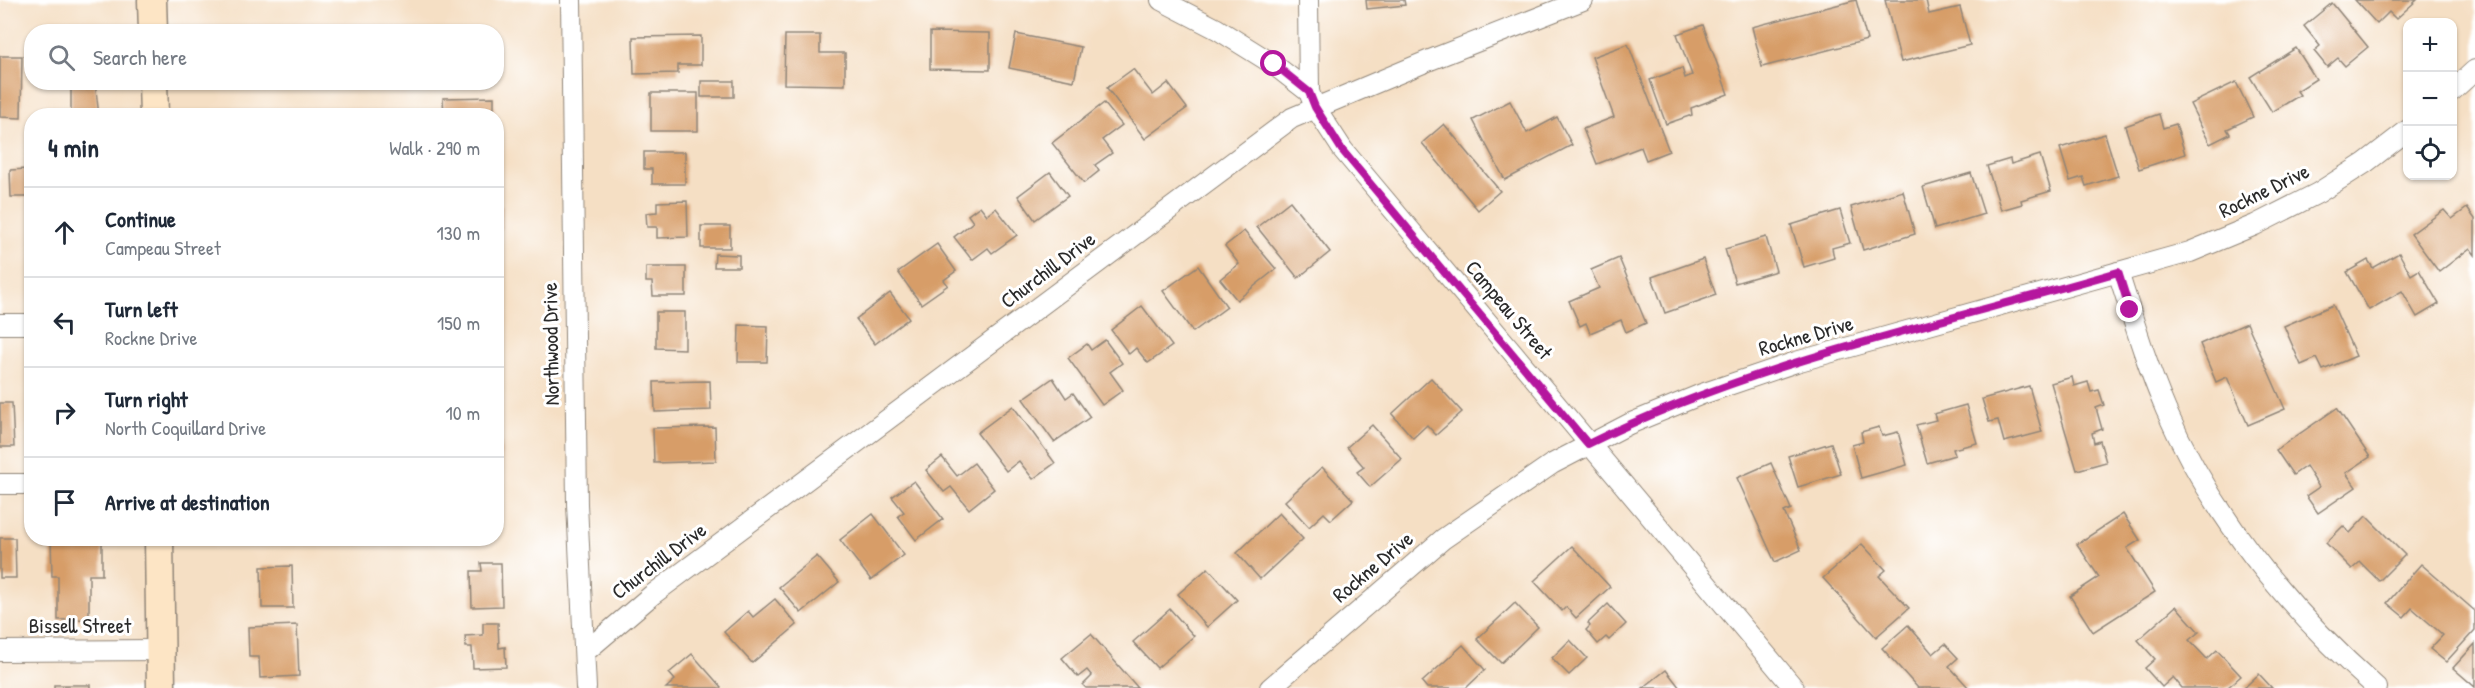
<!DOCTYPE html>
<html lang="en">
<head>
<meta charset="utf-8">
<style>
  body { margin:0; font-family:"Patrick Hand",sans-serif; background:#f2f2f3; color:#1f2937 }
  .controls { position:absolute; right:18px; top:18px; display:grid; overflow:hidden; border-radius:12px; box-shadow:0 2px 4px #0004 }
  .controls button { width:54px; height:54px; display:grid; place-items:center; padding:0; border:0; border-bottom:2px solid #e0e1e3; background:#fff; color:#1f2937; font:30px sans-serif }
  .stop { position:absolute; width:18px; height:18px; margin:-14px; border:4px solid #b5179e; border-radius:50%; background:#fff }
  .stop.end { background:#b5179e; border-color:#fff; box-shadow:0 2px 6px #0008 }
  .list { margin:0; padding:0; list-style:none }
  h2 { display:flex; justify-content:space-between; align-items:center; height:78px; margin:0; padding:0 24px; font-size:26px }
  h2 small { font-size:20px; font-weight:400; color:#747a83 }
  .list li { display:grid; grid-template-columns:39px 1fr auto; gap:18px; align-items:center; box-sizing:border-box; height:90px; padding:0 24px; border-top:2px solid #e0e1e3 }
  .list b { display:block; font-size:22px; white-space:nowrap }
  .list p { margin:0; font-size:20px; white-space:nowrap; color:#747a83 }
  .list em { font-size:20px; font-style:normal; color:#747a83 }
  .icon { flex:none; width:33px; height:33px; fill:none; stroke:currentColor; stroke-width:2; stroke-linecap:round; stroke-linejoin:round }
  .map { position:relative; flex:none; width:2475px; height:688px; overflow:hidden }
  .search { position:absolute; background:#fff; box-shadow:0 2px 4px #0004; left:24px; top:24px; width:480px; height:66px; display:flex; align-items:center; gap:15px; box-sizing:border-box; padding:0 21px; border-radius:24px; color:#747a83; font-size:22px }
  .panel { position:absolute; background:#fff; box-shadow:0 2px 4px #0004; left:24px; top:108px; width:480px; height:438px; border-radius:24px }
  .map>svg:first-child { display:block }
  .building { fill:#d79d67 }
  .lines { fill:none; stroke-linecap:round; stroke-linejoin:round }
  .street-casing { stroke:#908578; stroke-width:22 }
  .secondary-casing { stroke:#908578; stroke-width:31 }
  .street { stroke:#fff; stroke-width:20 }
  .secondary { stroke:#fde5c5; stroke-width:28 }
  .route { stroke:#b5179e; stroke-width:8 }
  .labels { text-anchor:middle; stroke-width:6; stroke-linejoin:round; paint-order:stroke }
  .street-label { font-size:21px; fill:#2b2b2b; stroke:#fff }
</style>
</head>
<body>
<div class="map">
<svg width="2475" height="688" viewBox="0 0 2475 688">
  <rect width="100%" height="100%" fill="#fff"/>
  <filter id="ink" filterUnits="userSpaceOnUse"><feTurbulence type="fractalNoise" baseFrequency=".0167" numOctaves="2"/><feDisplacementMap in="SourceGraphic" scale="12" xChannelSelector="R" yChannelSelector="G"/><feConvolveMatrix kernelMatrix="1 2 1 2 8 2 1 2 1" color-interpolation-filters="sRGB"/></filter>
  <filter id="wash" filterUnits="userSpaceOnUse"><feTurbulence type="fractalNoise" baseFrequency=".008" numOctaves="4" result="noise"/><feDisplacementMap in="SourceGraphic" scale="24" xChannelSelector="R" yChannelSelector="G"/><feGaussianBlur stdDeviation="1.35" result="paint"/><feColorMatrix in="noise" values="0 0 0 0 0 0 0 0 0 0 0 0 0 0 0 0 0 1.4 0 .05"/><feComposite in="paint" operator="in"/></filter>
  <g filter="url(#wash)">
    <rect width="100%" height="100%" fill="#f5dfc4"/>
    <g id="blocks">
      <g class="building">
        <polygon points="1366,0 1404,0 1405,5 1367,9"/>
        <polygon points="1856,0 1867,40 1762,67 1752,27"/>
        <polygon points="1885,0 1926,0 1929,14 1960,7 1970,45 1901,62"/>
        <polygon points="2355,0 2417,0 2396,19 2389,12 2377,24"/>
        <polygon points="2332,3 2368,47 2345,66 2338,58 2327,67 2314,51 2320,46 2304,26"/>
        <polygon points="1703,25 1728,94 1691,108 1692,115 1666,124 1650,80 1682,68 1685,78 1692,75 1677,34"/>
        <polygon points="930,32 990,33 990,70 930,69"/>
        <polygon points="1016,34 1081,47 1074,81 1009,68"/>
        <polygon points="785,35 820,35 820,53 845,53 845,85 784,84"/>
        <polygon points="701,36 701,65 678,65 678,73 634,74 633,37"/>
        <polygon points="1628,44 1669,151 1646,160 1641,147 1597,164 1583,129 1614,117 1592,57"/>
        <polygon points="2296,48 2316,79 2297,91 2300,95 2272,112 2250,77"/>
        <polygon points="0,56 22,56 21,118 0,117"/>
        <polygon points="1133,69 1153,95 1168,83 1187,108 1145,139 1107,88"/>
        <rect x="701" y="81" width="33" height="16"/>
        <polygon points="71,82 95,82 99,116 71,116"/>
        <polygon points="288,82 342,82 342,86 288,84"/>
        <polygon points="2236,82 2253,117 2227,129 2230,134 2210,144 2190,104"/>
        <rect x="651" y="93" width="47" height="38"/>
        <polygon points="494,97 494,116 444,116 443,98"/>
        <polygon points="1510,101 1527,133 1557,117 1572,145 1505,180 1473,120"/>
        <polygon points="1104,103 1122,125 1102,140 1112,153 1095,165 1099,171 1084,183 1052,143"/>
        <polygon points="2159,114 2163,128 2176,124 2185,154 2139,169 2125,126"/>
        <polygon points="1444,124 1500,191 1478,210 1422,143"/>
        <polygon points="2105,134 2118,176 2086,186 2083,177 2070,181 2060,148"/>
        <polygon points="644,152 685,152 685,184 652,184 652,169 644,169"/>
        <polygon points="2040,155 2051,191 2021,200 2022,204 2001,210 1987,166 2010,159 2011,164"/>
        <polygon points="28,169 29,197 11,197 10,170"/>
        <polygon points="1050,172 1068,196 1035,220 1018,196"/>
        <polygon points="1971,173 1984,214 1935,229 1923,187"/>
        <polygon points="1903,191 1915,234 1863,250 1851,207"/>
        <polygon points="687,201 688,237 657,238 657,227 647,227 646,213 657,212 657,202"/>
        <polygon points="1290,201 1330,252 1298,278 1257,227"/>
        <rect x="496" y="206" width="6" height="23"/>
        <polygon points="980,206 987,215 996,208 1017,235 992,253 988,248 972,260 954,237 973,222 968,215"/>
        <polygon points="2467,208 2475,219 2475,255 2470,248 2439,272 2411,234 2444,210 2452,219"/>
        <polygon points="1840,210 1850,243 1832,248 1834,258 1804,267 1791,225"/>
        <rect x="701" y="226" width="29" height="22"/>
        <polygon points="1244,231 1276,269 1237,300 1220,279 1239,264 1225,246"/>
        <polygon points="1766,237 1776,271 1735,283 1725,249"/>
        <polygon points="937,244 956,271 944,280 948,285 921,304 898,272"/>
        <polygon points="2399,253 2411,275 2419,270 2439,304 2417,317 2402,291 2369,310 2347,272 2368,260 2373,268"/>
        <polygon points="715,254 739,255 739,267 714,267"/>
        <polygon points="1619,258 1646,323 1626,332 1621,320 1590,333 1586,323 1580,326 1569,301 1599,288 1591,270"/>
        <polygon points="1703,259 1716,295 1665,313 1652,277"/>
        <polygon points="1198,266 1227,307 1193,332 1163,291"/>
        <polygon points="646,267 686,267 686,296 653,296 652,282 646,282"/>
        <polygon points="890,293 909,318 875,344 856,319"/>
        <polygon points="2333,305 2356,356 2323,370 2317,358 2301,365 2284,326"/>
        <polygon points="1142,306 1172,346 1148,363 1136,348 1129,354 1111,330"/>
        <polygon points="656,312 685,312 685,349 656,348"/>
        <polygon points="2247,323 2285,409 2248,425 2227,377 2216,382 2200,344"/>
        <polygon points="739,325 768,326 767,362 738,362"/>
        <polygon points="1105,340 1122,363 1110,372 1123,390 1102,405 1068,358 1087,344 1091,350"/>
        <polygon points="2072,377 2074,386 2088,382 2091,392 2099,390 2104,405 2096,408 2102,429 2092,433 2094,443 2100,441 2106,462 2077,470 2051,383"/>
        <polygon points="1053,378 1066,398 1073,393 1090,417 1054,442 1023,399"/>
        <polygon points="1431,378 1462,412 1436,435 1427,425 1413,438 1392,414"/>
        <polygon points="710,381 711,410 655,412 654,382"/>
        <polygon points="2029,386 2042,432 2004,442 1998,420 1989,422 1982,399"/>
        <polygon points="0,403 12,403 14,447 0,447"/>
        <polygon points="1966,405 1977,443 1953,449 1955,455 1927,463 1916,425 1936,420 1934,414"/>
        <polygon points="1013,406 1055,463 1033,479 1019,461 1006,471 977,433"/>
        <polygon points="2337,408 2370,457 2346,473 2356,487 2318,513 2306,496 2319,487 2306,466 2293,475 2276,450"/>
        <polygon points="1372,425 1402,459 1370,487 1357,472 1364,467 1347,447"/>
        <polygon points="715,427 716,461 654,463 653,428"/>
        <polygon points="1879,427 1882,436 1898,432 1907,465 1861,478 1852,445 1863,442 1861,432"/>
        <rect x="496" y="443" width="5" height="37"/>
        <polygon points="1831,443 1841,474 1798,487 1788,456"/>
        <polygon points="942,457 957,476 974,463 994,489 969,509 951,487 944,492 926,470"/>
        <polygon points="1771,463 1791,509 1784,512 1801,550 1775,562 1737,478"/>
        <polygon points="1322,467 1353,500 1331,520 1324,513 1309,527 1285,501"/>
        <polygon points="914,481 943,519 916,540 898,516 904,512 892,497"/>
        <polygon points="1279,513 1303,539 1260,579 1237,553"/>
        <polygon points="873,514 904,555 871,580 840,540"/>
        <polygon points="2123,514 2140,540 2127,548 2155,592 2093,632 2070,596 2099,577 2077,544"/>
        <polygon points="2366,516 2405,555 2379,581 2360,562 2352,569 2326,543 2343,526 2350,533"/>
        <polygon points="0,538 15,538 16,578 0,578"/>
        <polygon points="51,538 102,538 102,575 89,575 89,619 58,620 58,576 52,576"/>
        <polygon points="1862,544 1886,570 1879,576 1909,608 1876,637 1823,578"/>
        <polygon points="1572,546 1610,587 1576,618 1566,607 1562,611 1534,581"/>
        <polygon points="817,556 839,582 801,613 779,587"/>
        <polygon points="481,563 501,563 502,606 472,607 471,571 482,571"/>
        <polygon points="2421,564 2475,611 2475,630 2446,662 2430,649 2443,635 2412,608 2404,617 2387,603"/>
        <polygon points="292,566 293,608 262,608 261,567"/>
        <polygon points="1208,568 1237,600 1207,627 1178,594"/>
        <polygon points="775,599 797,625 752,663 724,632 748,611 753,617"/>
        <polygon points="1515,603 1538,627 1501,663 1477,639"/>
        <polygon points="1608,604 1626,624 1609,640 1606,637 1598,644 1586,630 1590,626 1588,623"/>
        <polygon points="2176,606 2199,632 2189,640 2207,659 2217,650 2241,676 2227,688 2182,688 2173,677 2162,687 2145,668 2155,659 2138,640"/>
        <polygon points="1170,609 1194,636 1157,668 1133,642"/>
        <polygon points="483,623 498,623 499,648 505,647 506,667 473,668 472,647 466,647 465,636 483,635"/>
        <polygon points="297,625 299,676 260,678 259,657 249,657 248,627"/>
        <polygon points="1908,625 1933,654 1945,644 1958,658 1949,666 1969,688 1918,688 1882,648"/>
        <polygon points="1091,634 1138,688 1086,688 1083,685 1092,676 1087,670 1078,677 1062,658"/>
        <polygon points="1570,640 1587,658 1569,675 1552,658"/>
        <polygon points="2475,644 2475,687 2453,668"/>
        <polygon points="1463,645 1485,670 1466,688 1427,688 1422,682"/>
        <polygon points="692,654 721,687 720,688 666,688 675,680 669,673"/>
        <polygon points="1666,670 1680,688 1643,688"/>
        <polygon points="2259,674 2272,688 2244,688"/>
        <rect x="54" y="685" width="36" height="3"/>
      </g>
    </g>
  </g>
  <g filter="url(#ink)">
    <use href="#blocks" fill-opacity="0" stroke="#908578" stroke-width="1.5"/>
    <g class="lines">
      <defs>
        <g id="street">
          <polyline points="571,0 577,504 586,688"/>
          <polyline points="1161,0 1217,29 1273,64 1309,92 1315,107 1343,150 1794,688"/>
          <polyline points="1308,0 1309,92"/>
          <polyline points="2452,91 2475,70"/>
          <path d="M2118,272C2133,319 2147,366 2166,410C2214,519 2289,610 2377,688"/>
          <polyline points="0,324 32,324"/>
          <polyline points="0,484 32,484"/>
          <polyline points="0,651 160,650"/>
          <polyline points="585,652 652,595 1292,118 1430,60 1583,0"/>
          <polyline points="1270,688 1443,539 1552,464 1629,424 1702,394 1796,362 2190,252 2255,225 2318,193 2365,163 2408,130"/>
        </g>
        <g id="secondary">
          <polyline points="152,0 153,32"/>
          <polyline points="153,82 154,116"/>
          <polyline points="159,538 161,688"/>
        </g>
      </defs>
      <use href="#street" class="street-casing"/>
      <use href="#secondary" class="secondary-casing"/>
      <use href="#street" class="street"/>
      <use href="#secondary" class="secondary"/>
    </g>
  </g>
  <g class="lines" filter="url(#ink)">
    <path class="route" d="M1274,64L1309,92L1315,107L1342,150L1588,444C1755,361 1940,324 2118,272L2130,310"/>
  </g>
  <g class="labels">
    <g class="street-label">
      <text transform="translate(2264 191) rotate(-26)" y="7">Rockne Drive</text>
      <text transform="translate(1048 270) rotate(-37)" y="7">Churchill Drive</text>
      <text transform="translate(1509 310) rotate(50)" y="7">Campeau Street</text>
      <text transform="translate(1806 336) rotate(-16)" y="7">Rockne Drive</text>
      <text transform="translate(551 344) rotate(-91)" y="7">Northwood Drive</text>
      <text transform="translate(659 561) rotate(-37)" y="7">Churchill Drive</text>
      <text transform="translate(1373 567) rotate(-40)" y="7">Rockne Drive</text>
      <text x="80" y="633">Bissell Street</text>
    </g>
  </g>
</svg>
<div class="controls">
<button>+</button>
<button>−</button>
<button><svg class="icon" aria-label="locate" viewBox="0 0 24 24"><circle cx="12" cy="12" r="6"/><path d="M12 2v4M12 18v4M2 12h4M18 12h4"/></svg></button>
</div>
<div class="stop" style="left:1274px;top:64px"></div>
<div class="stop end" style="left:2130px;top:310px"></div>
<div class="search"><svg class="icon" aria-label="search" viewBox="0 0 24 24"><circle cx="10" cy="10" r="6"/><path d="M15 15l6 6"/></svg>Search here</div>
<section class="panel">
<h2>4 min<small>Walk · 290 m</small></h2>
<ul class="list">
<li><svg class="icon" aria-label="ahead" viewBox="0 0 24 24"><path d="M12 20V5M6 11l6-6 6 6"/></svg><div><b>Continue</b><p>Campeau Street</p></div><em>130 m</em></li>
<li><svg class="icon" aria-label="left" viewBox="0 0 24 24"><path d="M17 20v-9H6M10 6l-5 5 5 5"/></svg><div><b>Turn left</b><p>Rockne Drive</p></div><em>150 m</em></li>
<li><svg class="icon" aria-label="right" viewBox="0 0 24 24"><path d="M7 20v-9h11M14 6l5 5-5 5"/></svg><div><b>Turn right</b><p>North Coquillard Drive</p></div><em>10 m</em></li>
<li><svg class="icon" aria-label="arrive" viewBox="0 0 24 24"><path d="M6 21V4h12l-3 4 3 4H6"/></svg><div><b>Arrive at destination</b></div></li>
</ul>
</section>
</div>
</body>
</html>
